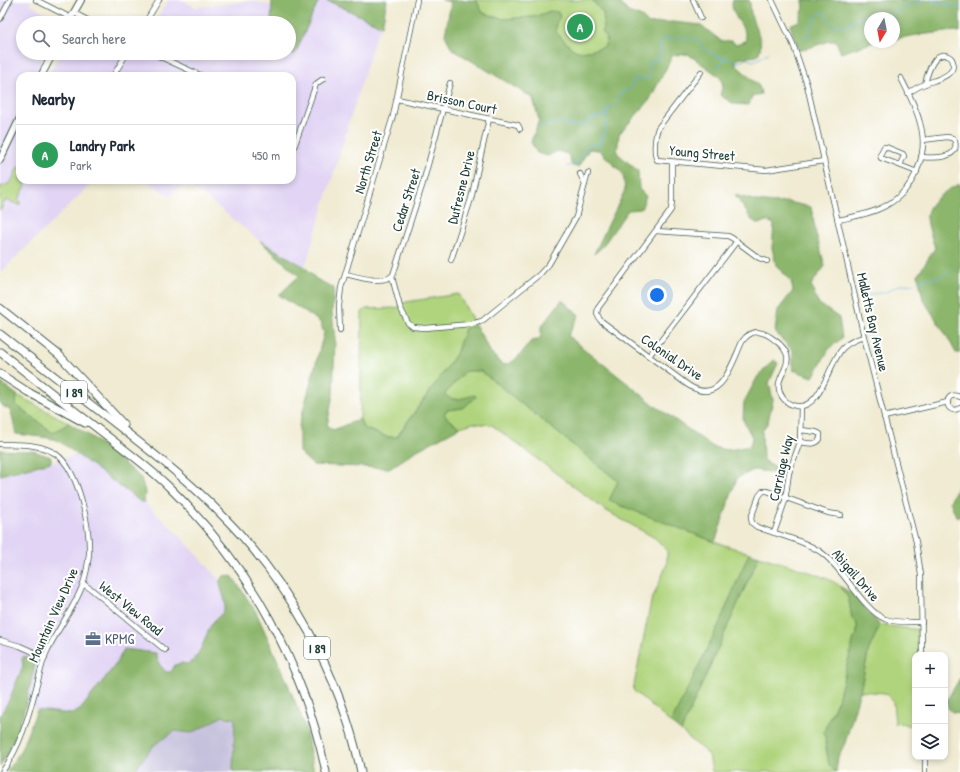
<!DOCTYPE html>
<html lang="en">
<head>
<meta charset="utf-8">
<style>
  body { margin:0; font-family:"Patrick Hand",sans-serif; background:#f2f2f3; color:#1f2937 }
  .controls { position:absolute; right:12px; bottom:12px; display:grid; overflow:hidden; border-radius:8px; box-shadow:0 2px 6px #0003 }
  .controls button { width:36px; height:36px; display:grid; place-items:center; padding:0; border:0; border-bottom:1px solid #e0e1e3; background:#fff; color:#1f2937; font:20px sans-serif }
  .compass { position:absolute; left:864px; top:12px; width:36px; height:36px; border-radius:50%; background:#fff; box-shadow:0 2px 6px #0003; rotate:190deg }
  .you { position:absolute; left:657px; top:295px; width:14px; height:14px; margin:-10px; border:3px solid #fff; border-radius:50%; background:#1a73e8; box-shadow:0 0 0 6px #1a73e833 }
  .badge { display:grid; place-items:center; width:26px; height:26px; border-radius:50%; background:#0b8043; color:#fff; font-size:13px; font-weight:700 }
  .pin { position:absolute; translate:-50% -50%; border:2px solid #fff; box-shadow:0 1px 4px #0006 }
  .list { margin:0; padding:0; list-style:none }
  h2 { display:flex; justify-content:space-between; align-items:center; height:52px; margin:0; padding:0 16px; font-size:17px }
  h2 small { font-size:13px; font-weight:400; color:#747a83 }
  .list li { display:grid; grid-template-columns:26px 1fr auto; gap:12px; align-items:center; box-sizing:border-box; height:60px; padding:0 16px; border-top:1px solid #e0e1e3 }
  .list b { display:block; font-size:15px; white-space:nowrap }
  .list p { margin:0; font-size:13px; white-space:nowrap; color:#747a83 }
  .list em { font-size:13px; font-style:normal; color:#747a83 }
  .icon { flex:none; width:22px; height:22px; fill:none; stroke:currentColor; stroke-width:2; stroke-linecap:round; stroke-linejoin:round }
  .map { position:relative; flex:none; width:960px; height:772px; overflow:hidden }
  .search { position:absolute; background:#fff; box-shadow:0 2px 6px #0003; left:16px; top:16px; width:280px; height:44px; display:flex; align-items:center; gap:10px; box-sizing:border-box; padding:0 14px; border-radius:22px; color:#747a83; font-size:15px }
  .panel { position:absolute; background:#fff; box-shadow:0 2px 6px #0003; left:16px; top:72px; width:280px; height:112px; border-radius:12px }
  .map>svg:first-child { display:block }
  .built { fill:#e1d4f4 }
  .industrial { fill:#c5c0db }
  .green { fill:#b0d47d; stroke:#688858 }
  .forest { fill:#8cb66c; stroke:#567a50 }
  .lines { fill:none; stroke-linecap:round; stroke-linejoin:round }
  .stream { stroke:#6bb0e1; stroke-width:1 }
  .minor-casing { stroke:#3e574c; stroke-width:6 }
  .major-casing { stroke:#3e574c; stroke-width:8 }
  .highway-casing { stroke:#3e574c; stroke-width:9 }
  .minor { stroke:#fff; stroke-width:4.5 }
  .major { stroke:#fff; stroke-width:6 }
  .highway { stroke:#fff; stroke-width:7 }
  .labels { text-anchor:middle; stroke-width:4; stroke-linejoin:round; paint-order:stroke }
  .shield { fill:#fff; stroke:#627771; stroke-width:1 }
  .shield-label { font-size:13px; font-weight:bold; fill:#1f3d34 }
  .street-label { font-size:14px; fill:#1f3d34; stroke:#fff }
  .service-label { font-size:14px; fill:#4e5e75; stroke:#fff; text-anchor:start }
</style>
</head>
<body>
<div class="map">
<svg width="960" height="772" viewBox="0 0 960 772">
  <rect width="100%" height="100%" fill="#fff"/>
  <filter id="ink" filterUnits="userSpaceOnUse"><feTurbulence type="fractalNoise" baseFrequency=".025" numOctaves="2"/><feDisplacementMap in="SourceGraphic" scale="8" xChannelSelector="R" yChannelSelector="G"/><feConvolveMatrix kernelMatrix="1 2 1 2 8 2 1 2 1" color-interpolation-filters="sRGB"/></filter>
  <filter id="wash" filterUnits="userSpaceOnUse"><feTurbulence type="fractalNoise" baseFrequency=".012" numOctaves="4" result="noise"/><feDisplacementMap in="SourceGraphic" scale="16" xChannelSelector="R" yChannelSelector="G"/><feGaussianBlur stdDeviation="0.9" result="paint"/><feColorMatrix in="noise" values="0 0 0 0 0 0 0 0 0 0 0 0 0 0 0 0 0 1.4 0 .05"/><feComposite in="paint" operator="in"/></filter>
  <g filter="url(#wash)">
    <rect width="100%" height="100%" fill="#f0ebd2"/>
    <g class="built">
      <polygon points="0,0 32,0 29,4 61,21 61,23 23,23 23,53 46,53 34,76 20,76 20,180 95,180 0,273"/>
      <polygon points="168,0 183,0 195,7 252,1 273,6 271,23 154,23"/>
      <polygon points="321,0 326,0 382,26 376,35 305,267 260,241 185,181 170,196 145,180 292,180 292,76 48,76 60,53 295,54 318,2"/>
      <polygon points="77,454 141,502 144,502 181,537 220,580 219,586 225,599 224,611 213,621 195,660 188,664 181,663 171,672 166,672 159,664 139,652 124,649 116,664 80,709 72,714 37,710 26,704 36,661 22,659 23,666 10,698 0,716 0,475 42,465"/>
    </g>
    <polygon class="industrial" points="223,716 235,719 233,770 235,772 133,772 154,745 175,731 192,733"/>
    <g class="green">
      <path d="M476,0H592L603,13L604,21L602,31L607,40L604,47C574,55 577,54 556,32V23L550,11L534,17L504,19L483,13Z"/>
      <path d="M20,164V180H24L26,186L18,200L21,202L19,205L6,200L0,211V187C17,183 12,174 20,164Z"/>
      <polygon points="458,294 476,326 465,328 456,354 446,369 407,422 397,437 387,437 363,428 360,419 362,312 366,309 396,308 406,302"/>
      <path d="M465,371H481L618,481L609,501L715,542L749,553L720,622L671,723L633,690L651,602L667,564V550L655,538L605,510L492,425L473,423L460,427L450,421L444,414L447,410L463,408L476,397L475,395C464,397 452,404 445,394Z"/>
      <polygon points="17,395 69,423 53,433 16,405"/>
      <path d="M759,556C776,562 832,576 842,588C850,596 850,608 852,619L857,623V635L854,638L838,700L830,716L825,743L829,765L836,772H712L709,755L681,731Z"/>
      <polygon points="880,625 920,630 921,655 915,655 915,727 901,723 895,724 893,701 885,693 860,691 869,649"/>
    </g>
    <g class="forest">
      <polygon points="272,0 321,0 318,2 295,54 280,53 289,53 289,23 271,23"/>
      <polygon points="326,0 387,0 382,26"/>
      <path d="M442,0H476L483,13L504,19L534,17L550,11L558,12L560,17L556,23V32C577,54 574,55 604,47L607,40L602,31L604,21L603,13L592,0H618L628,12L642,17L649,24L672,22L701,25L721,41H731L736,44L746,41C747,25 728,15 733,0H749C751,4 750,8 751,13C753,28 767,41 757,56L741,58L736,60V65L759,86L761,94L752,96L749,105L734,104L720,95L723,85L720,77L688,54L673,55L649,101L619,134L617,153L638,171L639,189L646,196L641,209L628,210L602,247L594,254L625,190L623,174L599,150L589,149L578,167L572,166L568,154L557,151L548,156L537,153L531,142L539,120L533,98L452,49L445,35L451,2Z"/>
      <polygon points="803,0 960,0 960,32 955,31 917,35 894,39 894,18 870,18 870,42 874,42 841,53 836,41 829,41 799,51 790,25 799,21 804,8"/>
      <path d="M960,184V353H956L948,338L923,299L918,275L935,248C932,238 928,228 927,218C925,203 949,188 960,184Z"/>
      <polygon points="735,195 756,201 774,203 788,202 811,207 816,234 825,266 811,285 818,303 839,318 842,338 829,349 813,377 793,370 793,351 775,332 778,310 793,291 791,281 776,265 772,248 774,224 767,221 758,224 752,220"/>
      <path d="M260,241L305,267L316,279L334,288L332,312L335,339L333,394L327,426L333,430L360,419L363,428L387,437H397L446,369L456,354L465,328L476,326L491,353L503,365C516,363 523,351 531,341L538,340L541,336V327L562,300L579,315L568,336L657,407L713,447L728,450L750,446L752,437L743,420L744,402L758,376L774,360L778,363L769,383L773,400L768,422L762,431L763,460L770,465L785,468L784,474L754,470L737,478L715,542L609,501L618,481L481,371H465L445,394C452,404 465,397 475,395L476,397L463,408L447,410L444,414L450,421L460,427L412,453L391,468L313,465L299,452V426L324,333L320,322L279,295L299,276Z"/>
      <polygon points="0,382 17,395 16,405 53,433 69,423 93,438 141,478 145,492 144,502 141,502 59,441 50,438 16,434 11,411 0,404"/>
      <polygon points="0,450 33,451 51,457 51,462 0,475"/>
      <polygon points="960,471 960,517 956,516 950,501 959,484"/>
      <polygon points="749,553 759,556 681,731 671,723 720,622"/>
      <path d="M225,575L233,577L256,612L285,677L305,726L314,772H235L233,770L235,719L223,716L192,733L175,731L154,745L133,772H110L99,770L93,772H6L20,752L37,710L72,714L80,710L116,664L124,649L156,653L159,664L166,672H171L175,665L181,663L188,664C203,655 204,635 213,622C216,618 222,615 224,610C228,599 219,590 220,580Z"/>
      <polygon points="841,587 850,592 880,625 869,649 860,691 845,743 838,757 836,772 829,765 824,731 838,700 854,638 857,635 857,623 852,619 849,599"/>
      <polygon points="24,656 36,661 26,704 13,742 0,767 0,716 10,698 23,666 22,659"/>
      <polygon points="960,678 960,713 952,712 948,708 947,700"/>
    </g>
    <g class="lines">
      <g class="stream">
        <polyline points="931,0 960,8"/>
        <path d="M888,18C894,16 894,12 898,9C903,6 909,7 914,3L918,4L922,1L925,0"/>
        <path d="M803,37L810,36L811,33L809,31C811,25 815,22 816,16L821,13L826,14C832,28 836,27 850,25L852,20L864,18L868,15H873L875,18"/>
        <polyline points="716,67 720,65 721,61 725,59"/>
        <path d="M538,128C545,124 552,126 558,122L564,125L581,126L586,124L592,118L606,115"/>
        <polyline points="599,148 604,134"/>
        <path d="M567,166L576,165L578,163V159L589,145L596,144L601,140V135L604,134C606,127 608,117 606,111L609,108L615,106L618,101L619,94L632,87L634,79L638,77L640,80H645L650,76L648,68L650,63L660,57L661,41C668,37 679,39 688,37L691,39H697L703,49L714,54L716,57L718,56L738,62L747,59L753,61L760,58L768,53"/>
        <path d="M867,296C874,292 879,294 886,292C891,290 895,286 900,285C909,283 913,287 921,280C931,278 942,279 950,271H953L960,266"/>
      </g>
    </g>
  </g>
  <g filter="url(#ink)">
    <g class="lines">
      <defs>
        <g id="minor">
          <polyline points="36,0 71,18"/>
          <polyline points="693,0 701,18"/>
          <polyline points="772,0 793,44 807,85 864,337 916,542 921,575 922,655"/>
          <polyline points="74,13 93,23"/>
          <polyline points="0,19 10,0"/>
          <polyline points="145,23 159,0"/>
          <polyline points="152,53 202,76"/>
          <path d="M701,72L658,128C655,136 653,153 657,160L766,170L824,161"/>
          <polyline points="113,76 127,53"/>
          <path d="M908,93C913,90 919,86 925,84C933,80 955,77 953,63C953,60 951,57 948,56C934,49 927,75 925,84"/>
          <polyline points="397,99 518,125 520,129"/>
          <polyline points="292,153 316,84 323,79"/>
          <path d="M921,157C932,158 960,160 955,141L952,138L947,137L923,140"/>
          <path d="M672,162V201L671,210L598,308L597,314L600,320L688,385C721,407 732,363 742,342C752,327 764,331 776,341C780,344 785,349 787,355C791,370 770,381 783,398C786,402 791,405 796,406C822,410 828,363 843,348C849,342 856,339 864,337"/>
          <polyline points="900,165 904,156 903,154 886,147 884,147 880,155 881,158 917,172"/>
          <polyline points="580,174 585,184"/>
          <path d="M838,220C851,217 866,215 879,209C912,195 930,157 920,123C916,107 908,92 901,78"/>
          <polyline points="656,231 728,236 732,238 759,258 767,261"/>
          <polyline points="451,260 471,199 489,119"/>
          <path d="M346,274C358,277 383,285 393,275L423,183L450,83"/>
          <polyline points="392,277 400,307 408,323 413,327 425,328 471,324 482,321 540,274 549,264 576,217 588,173"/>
          <polyline points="340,330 339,306 341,288 393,116 417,0"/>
          <polyline points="649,356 737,241"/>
          <path d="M960,397C943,389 944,417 960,408"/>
          <polyline points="884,417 948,402"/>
          <path d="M800,442C807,443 816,446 820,439V434L816,432L801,430"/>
          <path d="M0,444C19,445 40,443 56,454C79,470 90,527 89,554C88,564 86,575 83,584C74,610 55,631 45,656C41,667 39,678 36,688C28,718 20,747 2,772"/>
          <path d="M841,515L828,513L767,491H763L759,496L751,518L752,523L757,527C776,534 806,541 822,553C843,568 864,611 885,619C897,623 910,622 922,622"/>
          <polyline points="774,533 785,501 789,473 800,442 801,406"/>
          <polyline points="83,584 91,589 165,650"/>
          <polyline points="0,640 20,646 45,657"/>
          <polyline points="925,757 925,772"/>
        </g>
        <g id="major">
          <polyline points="68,23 81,0"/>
          <polyline points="41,76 53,53"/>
          <polyline points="0,160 20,118"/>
        </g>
        <g id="highway">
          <polyline points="0,308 59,355 124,425"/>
          <path d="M0,334C37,363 75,392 112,421C149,450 187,479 220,513C290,582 341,676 361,772"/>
          <path d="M0,352C34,379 68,406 102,432C125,450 149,467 170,488C249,565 303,663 326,772"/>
          <polyline points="0,374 28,392 85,423"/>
        </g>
      </defs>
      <use href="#minor" class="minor-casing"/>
      <use href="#major" class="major-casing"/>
      <use href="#highway" class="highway-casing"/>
      <use href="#minor" class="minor"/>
      <use href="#major" class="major"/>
      <use href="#highway" class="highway"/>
    </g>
  </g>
  <defs>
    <symbol id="office-bare" viewBox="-9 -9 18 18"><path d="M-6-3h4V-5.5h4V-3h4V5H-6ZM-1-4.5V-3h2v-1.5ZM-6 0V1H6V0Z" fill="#5c6f8a" stroke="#fff" stroke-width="2.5" paint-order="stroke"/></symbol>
  </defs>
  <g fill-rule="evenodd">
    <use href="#office-bare" x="82" y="628" width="22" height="22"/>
  </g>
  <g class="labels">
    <g class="shield">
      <rect x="61" y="381" width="26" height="22" rx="3"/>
      <rect x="304" y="637" width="26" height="22" rx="3"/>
    </g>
    <g class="shield-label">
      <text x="74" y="397">I 89</text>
      <text x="317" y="653">I 89</text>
    </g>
    <g class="street-label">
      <text transform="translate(462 102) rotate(12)" y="5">Brisson Court</text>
      <text transform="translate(702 153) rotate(5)" y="5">Young Street</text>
      <text transform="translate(368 162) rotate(-73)" y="5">North Street</text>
      <text transform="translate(461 187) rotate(-76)" y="5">Dufresne Drive</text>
      <text transform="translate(406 200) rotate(-72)" y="5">Cedar Street</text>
      <text transform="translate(873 322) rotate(77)" y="5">Malletts Bay Avenue</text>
      <text transform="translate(672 357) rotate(34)" y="5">Colonial Drive</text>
      <text transform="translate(781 468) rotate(-77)" y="5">Carriage Way</text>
      <text transform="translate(856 575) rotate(49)" y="5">Abigail Drive</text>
      <text transform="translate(131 608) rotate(39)" y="5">West View Road</text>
      <text transform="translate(53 615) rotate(-66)" y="5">Mountain View Drive</text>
    </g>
    <g class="service-label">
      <text x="105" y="644">KPMG</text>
    </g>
  </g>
</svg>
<div class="controls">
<button>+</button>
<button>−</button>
<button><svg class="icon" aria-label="layers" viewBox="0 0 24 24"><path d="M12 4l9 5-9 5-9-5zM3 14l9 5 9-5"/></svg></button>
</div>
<svg class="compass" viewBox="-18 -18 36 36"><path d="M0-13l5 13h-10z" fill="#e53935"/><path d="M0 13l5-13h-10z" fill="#747a83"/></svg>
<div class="you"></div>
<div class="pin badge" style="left:580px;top:27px;background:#2e9e5b">A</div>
<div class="search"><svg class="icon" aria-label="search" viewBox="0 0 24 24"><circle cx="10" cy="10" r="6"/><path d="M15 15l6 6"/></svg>Search here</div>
<section class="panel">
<h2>Nearby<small></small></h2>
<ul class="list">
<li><span class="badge" style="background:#2e9e5b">A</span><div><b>Landry Park</b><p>Park</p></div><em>450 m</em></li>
</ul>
</section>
</div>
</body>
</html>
